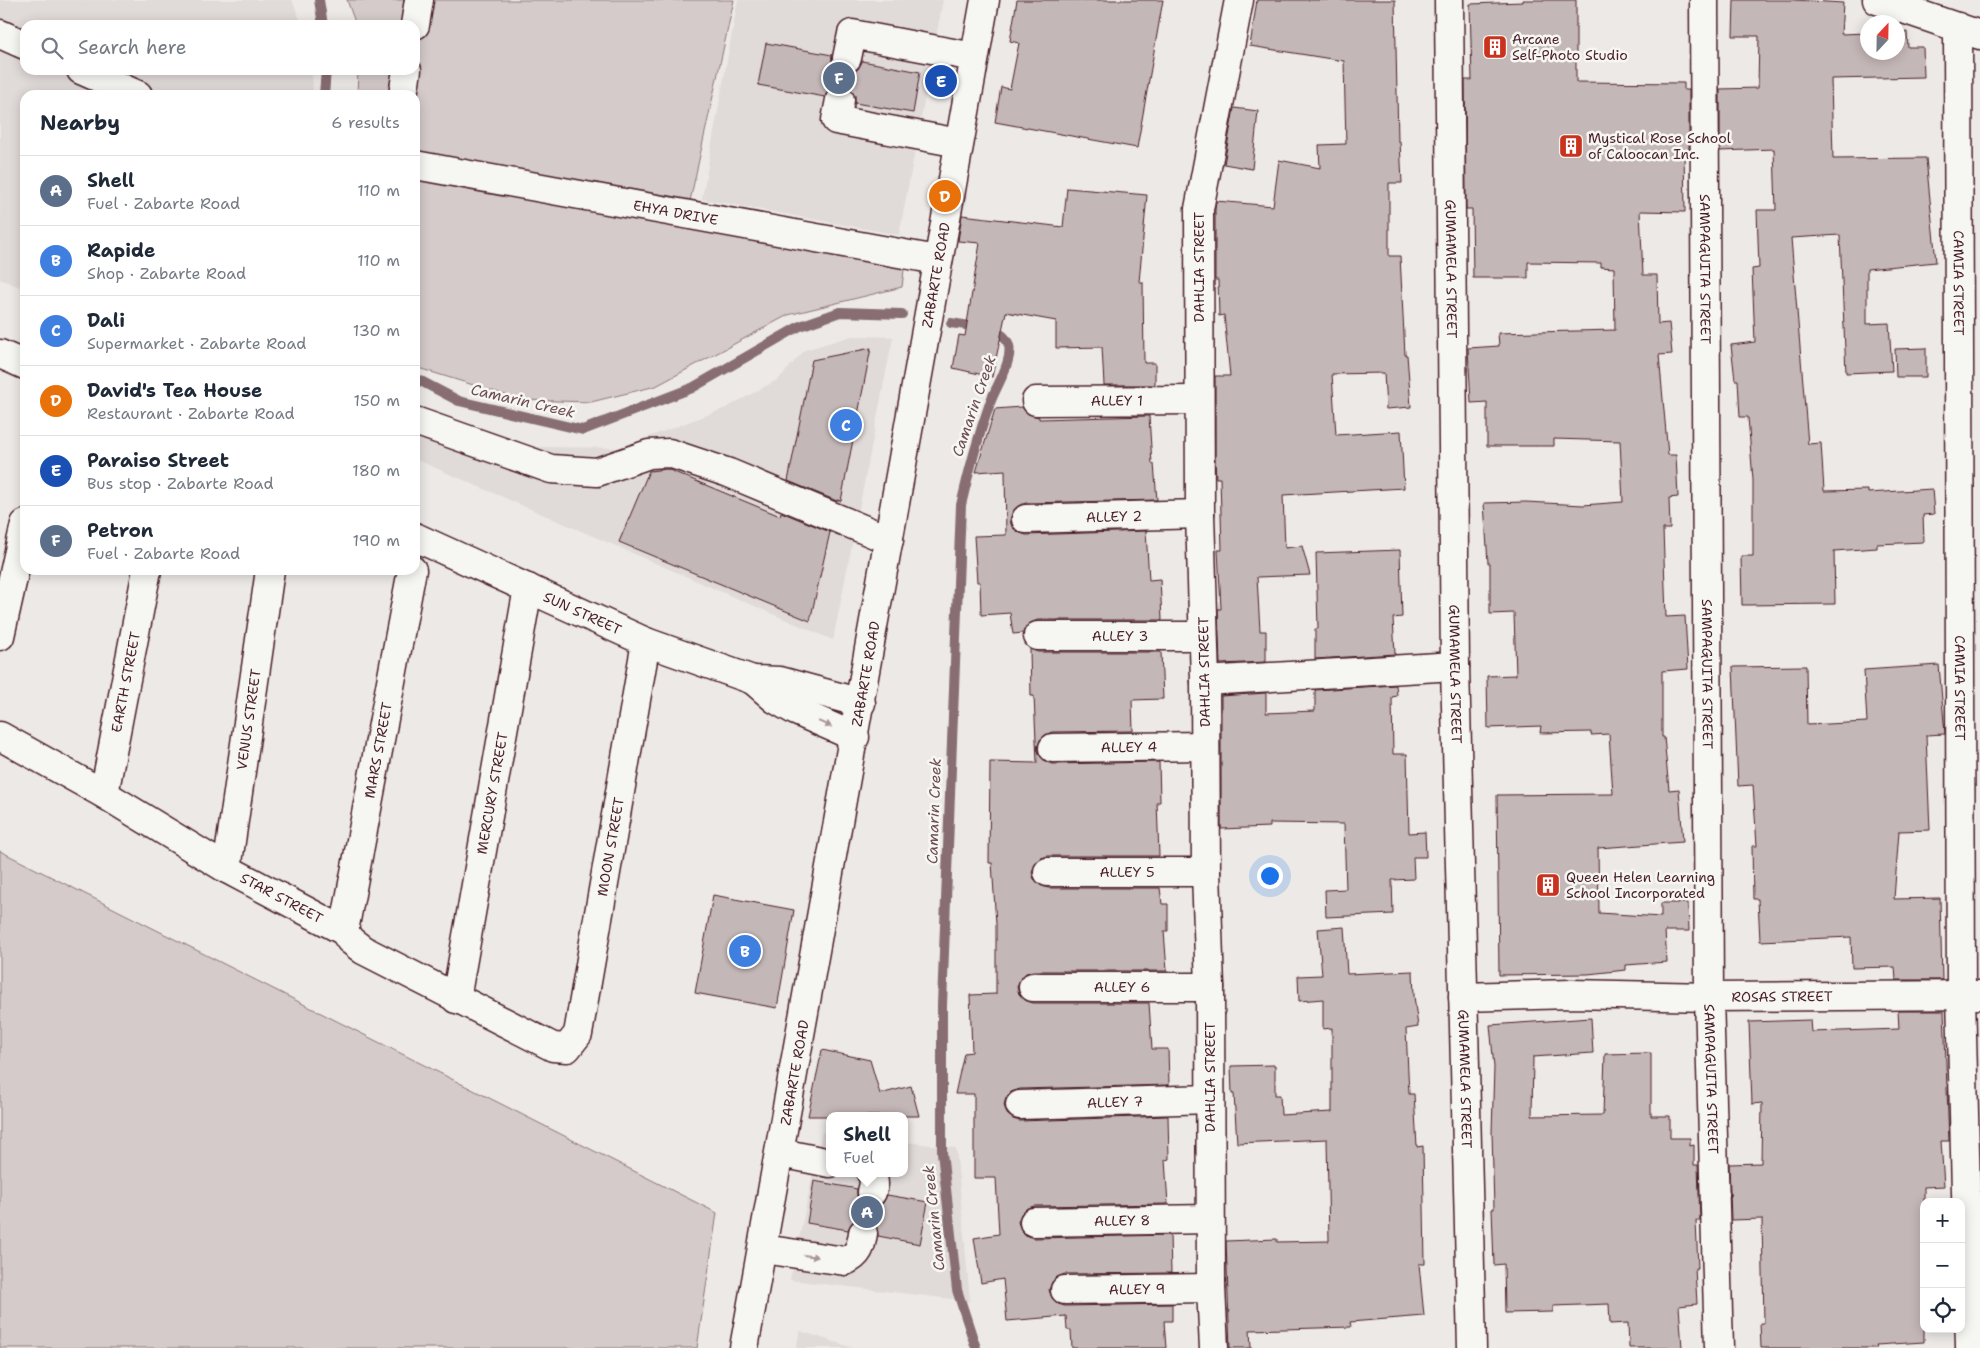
<!DOCTYPE html>
<html lang="en">
<head>
<meta charset="utf-8">
<style>
  body { margin:0; font-family:"Shantell Sans",sans-serif; background:#f2f2f3; color:#1f2937 }
  .controls { position:absolute; right:15px; bottom:15px; display:grid; overflow:hidden; border-radius:10px; box-shadow:0 2px 12px #0003 }
  .controls button { width:45px; height:45px; display:grid; place-items:center; padding:0; border:0; border-bottom:1px solid #e0e1e3; background:#fff; color:#1f2937; font:25px sans-serif }
  .compass { position:absolute; left:1860px; top:15px; width:45px; height:45px; border-radius:50%; background:#fff; box-shadow:0 2px 12px #0003; rotate:22deg }
  .you { position:absolute; left:1269px; top:875px; width:18px; height:18px; margin:-12px; border:4px solid #fff; border-radius:50%; background:#1a73e8; box-shadow:0 0 0 8px #1a73e833 }
  .badge { display:grid; place-items:center; width:32px; height:32px; border-radius:50%; background:#1a73e8; color:#fff; font-size:16px; font-weight:700 }
  .pin { position:absolute; translate:-50% -50%; border:2px solid #fff; box-shadow:0 1px 5px #0006 }
  .popup { position:absolute; left:826px; top:1112px; width:82px; height:65px; box-sizing:border-box; display:grid; place-content:center; border-radius:10px; background:#fff; filter:drop-shadow(0 1px 4px #0005); font-size:16px; white-space:nowrap; color:#747a83 }
  .popup b { font-size:19px; color:#1f2937 }
  .popup::after { content:''; position:absolute; left:50%; top:100%; margin-left:-10px; border:10px solid transparent; border-top-color:#fff }
  .list { margin:0; padding:0; list-style:none }
  h2 { display:flex; justify-content:space-between; align-items:center; height:65px; margin:0; padding:0 20px; font-size:21px }
  h2 small { font-size:16px; font-weight:400; color:#747a83 }
  .list li { display:grid; grid-template-columns:32px 1fr auto; gap:15px; align-items:center; box-sizing:border-box; height:70px; padding:0 20px; border-top:1px solid #e0e1e3 }
  .list b { display:block; font-size:19px; white-space:nowrap }
  .list p { margin:0; font-size:16px; white-space:nowrap; color:#747a83 }
  .list em { font-size:16px; font-style:normal; color:#747a83 }
  .icon { flex:none; width:28px; height:28px; fill:none; stroke:currentColor; stroke-width:2; stroke-linecap:round; stroke-linejoin:round }
  .map { position:relative; flex:none; width:1980px; height:1348px; overflow:hidden }
  .search { position:absolute; background:#fff; box-shadow:0 2px 12px #0003; left:20px; top:20px; width:400px; height:55px; display:flex; align-items:center; gap:12px; box-sizing:border-box; padding:0 18px; border-radius:15px; color:#747a83; font-size:19px }
  .panel { position:absolute; background:#fff; box-shadow:0 2px 12px #0003; left:20px; top:90px; width:400px; height:485px; border-radius:15px }
  .map>svg:first-child { display:block }
  .built { fill:#e0dad8 }
  .green { fill:#d4cbca; stroke:#8f757a }
  .lines { fill:none; stroke-linecap:round; stroke-linejoin:round }
  .stream { stroke:#886e73; stroke-width:10 }
  .building { fill:#c4b7b7; stroke:#4a1f2b }
  .minor-tunnel { stroke:#ccc1c1; stroke-width:28; stroke-dasharray:28 14; stroke-linecap:butt }
  .minor-casing { stroke:#4a1f2b; stroke-width:31 }
  .major-casing { stroke:#4a1f2b; stroke-width:31 }
  .minor { stroke:#f6f6f2; stroke-width:28 }
  .major { stroke:#f6f6f2; stroke-width:28 }
  .oneway { fill:#a99598 }
  .labels { text-anchor:middle; stroke-width:5; stroke-linejoin:round; paint-order:stroke }
  .poi-label { font-size:14px; fill:#4a1f2b; stroke:#f6f6f2; text-anchor:start }
  .street-label { font-size:14px; fill:#4a1f2b; stroke:#f6f6f2 }
  .water-label { font-size:15px; font-style:italic; fill:#6e4d55; stroke:#f6f6f2 }
</style>
</head>
<body>
<div class="map">
<svg width="1980" height="1348" viewBox="0 0 1980 1348">
  <rect width="100%" height="100%" fill="#ece9e6"/>
  <filter id="ink" filterUnits="userSpaceOnUse"><feTurbulence type="fractalNoise" baseFrequency=".02" numOctaves="2"/><feDisplacementMap in="SourceGraphic" scale="10" xChannelSelector="R" yChannelSelector="G"/><feConvolveMatrix kernelMatrix="1 2 1 2 8 2 1 2 1" color-interpolation-filters="sRGB"/></filter>
  <g filter="url(#ink)">
    <g class="built">
      <polygon points="0,0 292,0 302,25 25,25 25,70 312,70 313,95 25,95 25,289 0,279"/>
      <polygon points="738,0 943,0 899,235 702,199"/>
      <polygon points="852,336 893,337 833,640 415,459 415,405 485,435 534,447 619,448 726,408 779,379 805,350"/>
      <polygon points="822,1132 829,1132 830,1173 904,1173 905,1142 956,1148 970,1301 790,1280"/>
      <polygon points="800,1331 853,1348 796,1348"/>
    </g>
    <g class="green">
      <polygon points="347,0 734,0 690,201 907,244 902,287 788,315 656,386 591,402 522,400 415,367 415,95 357,95 358,70 415,70 415,25 356,25"/>
      <polygon points="0,851 717,1213 697,1348 0,1348"/>
    </g>
    <g class="lines">
      <g class="stream">
        <polyline points="319,0 323,25"/>
        <polyline points="324,95 326,70"/>
        <path d="M951,323C963,325 998,328 1005,338C1010,344 1010,349 1009,356C1006,373 996,387 990,403C978,437 969,470 961,505L942,1005V1152L957,1290L976,1348"/>
        <polyline points="415,378 459,401 583,430 692,388 800,326 840,312 902,314"/>
      </g>
    </g>
    <g class="building">
      <polygon points="1017,0 1163,0 1137,148 995,122 1001,87 1010,89 1019,43 1010,41"/>
      <polygon points="1257,0 1395,0 1398,141 1400,141 1402,183 1389,183 1389,256 1400,256 1405,355 1407,355 1411,407 1386,409 1384,373 1332,374 1336,435 1401,431 1404,488 1283,495 1285,548 1302,546 1310,575 1257,577 1260,631 1266,631 1266,662 1220,664 1218,609 1221,609 1218,550 1222,550 1220,478 1216,478 1215,462 1215,376 1230,376 1224,315 1219,316 1218,280 1215,280 1215,210 1216,201 1273,206 1279,160 1320,168 1319,145 1346,144 1344,61 1250,46"/>
      <polygon points="1523,0 1576,0 1576,82 1684,83 1684,90 1689,90 1689,151 1684,151 1685,212 1640,211 1643,275 1657,275 1658,324 1669,323 1672,354 1659,355 1668,455 1676,455 1678,497 1669,498 1670,529 1663,529 1666,617 1685,616 1688,669 1662,671 1662,737 1664,737 1669,790 1679,789 1683,842 1598,848 1599,913 1661,917 1661,903 1688,903 1689,931 1665,931 1667,962 1626,965 1626,970 1588,974 1499,975 1497,795 1613,794 1609,734 1591,735 1591,732 1540,733 1541,726 1488,728 1487,676 1516,675 1514,613 1490,614 1490,563 1488,563 1484,503 1526,502 1583,505 1623,502 1620,441 1554,439 1554,446 1487,446 1487,402 1471,403 1468,348 1499,346 1498,333 1615,330 1614,268 1601,267 1601,263 1528,262 1528,278 1473,278 1472,209 1466,209 1465,80 1472,80 1470,4 1523,2"/>
      <polygon points="1734,0 1794,0 1843,3 1841,34 1868,33 1868,52 1898,52 1898,33 1907,32 1908,47 1923,47 1924,77 1831,79 1833,159 1926,158 1936,262 1867,269 1867,324 1889,323 1892,371 1846,373 1840,235 1791,238 1808,444 1821,443 1824,491 1868,490 1868,493 1932,489 1934,514 1923,515 1924,542 1877,544 1877,548 1834,551 1835,604 1742,605 1741,556 1753,556 1753,480 1748,417 1740,417 1738,380 1735,380 1731,345 1755,342 1752,269 1759,268 1757,210 1776,210 1774,149 1720,151 1720,89 1758,88 1759,36 1733,36"/>
      <polygon points="766,43 832,55 832,62 836,69 844,73 851,73 858,69 862,61 920,72 913,113 855,103 855,95 851,89 843,85 835,85 829,89 825,97 758,85"/>
      <polygon points="1234,108 1258,111 1252,169 1224,164"/>
      <polygon points="1067,188 1147,195 1139,282 1143,282 1144,363 1155,363 1155,385 1104,385 1102,347 1056,348 1056,321 1006,312 992,377 953,368 959,335 965,336 980,243 958,241 962,215 1063,227"/>
      <polygon points="871,348 841,501 837,500 837,501 788,481 812,360"/>
      <polygon points="1926,348 1926,377 1896,377 1895,349"/>
      <polygon points="1022,407 1028,414 1039,417 1039,419 1149,416 1152,464 1154,464 1157,500 1026,503 1018,506 1013,511 1010,520 1012,527 1018,532 1026,535 1146,531 1149,580 1160,579 1162,620 1038,620 1030,623 1025,628 1023,633 1013,634 1010,613 981,615 980,582 977,582 974,536 1006,535 1005,470 976,472 995,409"/>
      <polygon points="667,469 780,516 781,512 830,532 810,621 619,542 649,471"/>
      <polygon points="1400,550 1402,617 1393,618 1395,654 1315,659 1315,629 1318,629 1316,553"/>
      <polygon points="1030,649 1038,652 1161,652 1163,699 1132,700 1133,731 1052,732 1045,735 1040,740 1037,748 1040,756 1046,762 1053,764 1159,762 1160,802 1157,802 1159,856 1048,856 1041,858 1035,864 1032,872 1034,879 1040,885 1048,888 1160,888 1162,904 1168,904 1168,931 1164,931 1167,971 1033,971 1026,973 1020,979 1017,987 1019,994 1025,1000 1033,1003 1149,1003 1152,1049 1168,1049 1169,1085 1020,1089 1011,1092 1006,1098 1004,1105 1007,1114 1013,1119 1020,1121 1168,1116 1169,1159 1165,1160 1168,1204 1034,1206 1026,1209 1021,1214 1018,1222 1021,1230 1027,1236 1034,1238 1170,1235 1171,1273 1065,1274 1057,1277 1052,1282 1049,1290 1052,1298 1058,1304 1065,1306 1172,1304 1172,1321 1164,1321 1166,1348 1072,1348 1071,1330 1067,1330 1066,1316 1007,1321 1003,1279 981,1283 974,1238 999,1234 996,1178 974,1178 974,1094 955,1094 964,1053 972,1052 970,995 996,994 996,924 992,863 989,863 990,762 1037,763 1034,696 1031,696"/>
      <polygon points="1939,665 1945,734 1926,735 1930,830 1899,831 1894,899 1940,898 1942,980 1896,980 1895,967 1852,968 1851,937 1760,941 1758,899 1753,899 1752,846 1757,846 1753,785 1738,786 1733,667 1806,666 1807,725 1867,722 1864,670"/>
      <polygon points="1396,685 1397,696 1392,697 1393,754 1407,754 1409,833 1425,832 1426,857 1413,857 1414,879 1392,880 1393,914 1326,917 1325,890 1346,889 1344,824 1270,823 1270,827 1221,829 1221,696 1266,693 1266,713 1315,711 1315,690"/>
      <polygon points="713,895 794,910 777,1008 695,993"/>
      <polygon points="1344,927 1347,974 1413,971 1414,996 1418,1027 1406,1029 1409,1094 1414,1094 1417,1147 1423,1146 1425,1264 1419,1264 1424,1316 1350,1322 1351,1327 1250,1330 1251,1348 1230,1348 1226,1241 1277,1239 1277,1242 1329,1241 1327,1139 1237,1143 1234,1094 1232,1094 1231,1066 1275,1065 1275,1095 1280,1095 1281,1115 1332,1112 1332,1028 1323,1029 1323,999 1299,1001 1298,976 1322,975 1318,929"/>
      <polygon points="1898,1011 1944,1011 1949,1141 1941,1141 1944,1186 1924,1187 1924,1342 1876,1345 1877,1348 1761,1348 1760,1323 1764,1323 1762,1219 1731,1220 1729,1164 1761,1163 1762,1103 1752,1104 1749,1022 1810,1020 1811,1032 1899,1029"/>
      <polygon points="1591,1018 1593,1053 1533,1057 1532,1116 1603,1115 1605,1054 1651,1053 1651,1116 1670,1116 1670,1138 1690,1138 1690,1146 1694,1145 1694,1165 1698,1165 1700,1221 1696,1221 1698,1268 1695,1268 1697,1304 1679,1306 1682,1348 1629,1348 1628,1323 1610,1324 1609,1304 1553,1306 1553,1312 1505,1313 1504,1264 1494,1265 1492,1209 1494,1209 1492,1132 1494,1067 1490,1025"/>
      <polygon points="822,1050 870,1060 880,1094 911,1086 919,1116 808,1116"/>
      <polygon points="814,1181 857,1189 857,1196 861,1203 869,1207 876,1207 883,1203 887,1195 928,1202 920,1244 878,1236 877,1227 873,1221 866,1218 857,1219 851,1224 848,1230 807,1223"/>
    </g>
    <g class="lines">
      <g class="minor-tunnel">
        <polyline points="840,100 847,58"/>
        <polyline points="863,1233 872,1192"/>
      </g>
      <defs>
        <g id="minor">
          <path id="s1" d="M1449,0L1455,666L1472,1348"/>
          <path id="s2" d="M1704,0L1709,997L1719,1348"/>
          <polyline points="1877,0 1980,35"/>
          <polyline points="415,25 419,0"/>
          <path id="s3" d="M1958,27L1961,996L1970,1348"/>
          <polyline points="0,34 25,45"/>
          <polyline points="847,58 852,34 974,57"/>
          <polyline points="81,70 138,95"/>
          <polyline points="403,95 407,70"/>
          <polyline points="840,100 836,120 959,143"/>
          <path id="s4" d="M415,165L937,260"/>
          <polyline points="0,354 25,365"/>
          <path id="s5" d="M1036,401L1199,400"/>
          <polyline points="415,421 551,469 597,472 649,454 669,453 729,473 889,540"/>
          <path id="s6" d="M1026,519L1200,514"/>
          <path id="s7" d="M415,537L646,642L753,680L780,681L861,703"/>
          <polyline points="0,636 25,524"/>
          <path id="s8" d="M1038,636H1203"/>
          <polyline points="753,680 775,699 796,711 855,737"/>
          <polyline points="1205,681 1455,666"/>
          <path id="s9" d="M0,736L104,794L227,869L344,931L350,940L363,950L553,1047L567,1048L578,1034L646,642"/>
          <path id="s10" d="M1053,748L1205,746"/>
          <path id="s11" d="M104,794L147,570"/>
          <path id="s12" d="M227,869L270,570"/>
          <path id="s13" d="M1048,872H1206"/>
          <path id="s14" d="M344,931L412,570"/>
          <path id="s15" d="M1033,987H1210"/>
          <path id="s16" d="M1463,997L1571,994L1709,997L1980,995"/>
          <path id="s17" d="M456,999L528,588"/>
          <path id="s18" d="M1020,1105L1210,1099"/>
          <polyline points="781,1153 830,1163"/>
          <polyline points="871,1173 873,1175 874,1184 872,1192"/>
          <path id="s19" d="M1034,1222L1210,1219"/>
          <path d="M763,1249L845,1261C859,1255 861,1247 863,1233"/>
          <path id="s20" d="M1065,1290L1211,1288"/>
          <polyline points="1214,1348 1211,1288 1210,987 1206,872 1205,681 1200,514 1199,209 1239,0"/>
        </g>
        <g id="major">
          <path id="s21" d="M744,1348C828,899 904,449 985,0"/>
        </g>
      </defs>
      <use href="#minor" class="minor-casing"/>
      <use href="#major" class="major-casing"/>
      <use href="#minor" class="minor"/>
      <use href="#major" class="major"/>
    </g>
    <defs><path id="oneway-solid" d="M-6-.8H1V-3.2L6.5 0L1 3.2V.8H-6Z" transform="scale(1.25)"/></defs>
    <g class="oneway">
      <use href="#oneway-solid" transform="translate(825 724) rotate(23)"/>
      <use href="#oneway-solid" transform="translate(811 1256) rotate(8)"/>
    </g>
  </g>
  <defs>
    <symbol id="building-square" viewBox="-11 -11 22 22"><rect x="-9" y="-9" width="18" height="18" rx="4" fill="#c8321e" stroke="#f6f6f2"/><path d="M-4-6H4V6H1V3H-1V6H-4ZM-2.5-4.3h1.7v1.8h-1.7ZM.8-4.3h1.7v1.8H.8ZM-2.5-1h1.7V.8h-1.7ZM.8-1h1.7V.8H.8Z" fill="#fff"/></symbol>
  </defs>
  <g fill-rule="evenodd">
    <use href="#building-square" x="1481" y="33" width="28" height="28"/>
    <use href="#building-square" x="1557" y="132" width="28" height="28"/>
    <use href="#building-square" x="1534" y="871" width="28" height="28"/>
  </g>
  <g class="labels">
    <g class="poi-label">
      <text x="1512" y="44">Arcane<tspan x="1512" dy="16">Self-Photo Studio</tspan></text>
      <text x="1588" y="143">Mystical Rose School<tspan x="1588" dy="16">of Caloocan Inc.</tspan></text>
      <text x="1566" y="882">Queen Helen Learning<tspan x="1566" dy="16">School Incorporated</tspan></text>
    </g>
    <g class="street-label">
      <text dy="5" stroke="none"><textPath href="#s4" startOffset="265">EHYA DRIVE</textPath></text>
      <text transform="translate(1199 267) rotate(-90)" y="5">DAHLIA STREET</text>
      <text dy="5" stroke="none"><textPath href="#s1" startOffset="269">GUMAMELA STREET</textPath></text>
      <text dy="5" stroke="none"><textPath href="#s2" startOffset="269">SAMPAGUITA STREET</textPath></text>
      <text dy="5" stroke="none"><textPath href="#s21" startOffset="1090">ZABARTE ROAD</textPath></text>
      <text dy="5" stroke="none"><textPath href="#s3" startOffset="256">CAMIA STREET</textPath></text>
      <text dy="5" stroke="none"><textPath href="#s5" startOffset="81">ALLEY 1</textPath></text>
      <text dy="5" stroke="none"><textPath href="#s6" startOffset="88">ALLEY 2</textPath></text>
      <text dy="5" stroke="none"><textPath href="#s7" startOffset="184">SUN STREET</textPath></text>
      <text dy="5" stroke="none"><textPath href="#s8" startOffset="82">ALLEY 3</textPath></text>
      <text transform="translate(1204 672) rotate(-91)" y="5">DAHLIA STREET</text>
      <text dy="5" stroke="none"><textPath href="#s21" startOffset="685">ZABARTE ROAD</textPath></text>
      <text dy="5" stroke="none"><textPath href="#s1" startOffset="674">GUMAMELA STREET</textPath></text>
      <text dy="5" stroke="none"><textPath href="#s2" startOffset="674">SAMPAGUITA STREET</textPath></text>
      <text dy="5" stroke="none"><textPath href="#s11" startOffset="114">EARTH STREET</textPath></text>
      <text dy="5" stroke="none"><textPath href="#s3" startOffset="661">CAMIA STREET</textPath></text>
      <text dy="5" stroke="none"><textPath href="#s12" startOffset="151">VENUS STREET</textPath></text>
      <text dy="5" stroke="none"><textPath href="#s10" startOffset="76">ALLEY 4</textPath></text>
      <text dy="5" stroke="none"><textPath href="#s14" startOffset="184">MARS STREET</textPath></text>
      <text dy="5" stroke="none"><textPath href="#s17" startOffset="209">MERCURY STREET</textPath></text>
      <text dy="5" stroke="none"><textPath href="#s9" startOffset="858">MOON STREET</textPath></text>
      <text dy="5" stroke="none"><textPath href="#s13" startOffset="79">ALLEY 5</textPath></text>
      <text dy="5" stroke="none"><textPath href="#s9" startOffset="325">STAR STREET</textPath></text>
      <text dy="5" stroke="none"><textPath href="#s15" startOffset="89">ALLEY 6</textPath></text>
      <text dy="5" stroke="none"><textPath href="#s16" startOffset="319">ROSAS STREET</textPath></text>
      <text dy="5" stroke="none"><textPath href="#s21" startOffset="280">ZABARTE ROAD</textPath></text>
      <text transform="translate(1210 1077) rotate(-90)" y="5">DAHLIA STREET</text>
      <text dy="5" stroke="none"><textPath href="#s1" startOffset="1079">GUMAMELA STREET</textPath></text>
      <text dy="5" stroke="none"><textPath href="#s2" startOffset="1079">SAMPAGUITA STREET</textPath></text>
      <text dy="5" stroke="none"><textPath href="#s18" startOffset="95">ALLEY 7</textPath></text>
      <text dy="5" stroke="none"><textPath href="#s19" startOffset="88">ALLEY 8</textPath></text>
      <text dy="5" stroke="none"><textPath href="#s20" startOffset="72">ALLEY 9</textPath></text>
    </g>
    <g class="water-label">
      <text transform="translate(523 401) rotate(13)" y="5">Camarin Creek</text>
      <text transform="translate(974 406) rotate(-71)" y="5">Camarin Creek</text>
      <text transform="translate(934 811) rotate(-88)" y="5">Camarin Creek</text>
      <text transform="translate(934 1218) rotate(-96)" y="5">Camarin Creek</text>
    </g>
  </g>
</svg>
<div class="controls">
<button>+</button>
<button>−</button>
<button><svg class="icon" aria-label="locate" viewBox="0 0 24 24"><circle cx="12" cy="12" r="6"/><path d="M12 2v4M12 18v4M2 12h4M18 12h4"/></svg></button>
</div>
<svg class="compass" viewBox="-18 -18 36 36"><path d="M0-13l5 13h-10z" fill="#e53935"/><path d="M0 13l5-13h-10z" fill="#747a83"/></svg>
<div class="you"></div>
<div class="pin badge" style="left:867px;top:1212px;background:#5c6f8a">A</div>
<div class="popup"><b>Shell</b>Fuel</div>
<div class="pin badge" style="left:745px;top:951px;background:#3f7fe0">B</div>
<div class="pin badge" style="left:846px;top:425px;background:#3f7fe0">C</div>
<div class="pin badge" style="left:945px;top:196px;background:#e8710a">D</div>
<div class="pin badge" style="left:941px;top:81px;background:#1a4fb4">E</div>
<div class="pin badge" style="left:839px;top:78px;background:#5c6f8a">F</div>
<div class="search"><svg class="icon" aria-label="search" viewBox="0 0 24 24"><circle cx="10" cy="10" r="6"/><path d="M15 15l6 6"/></svg>Search here</div>
<section class="panel">
<h2>Nearby<small>6 results</small></h2>
<ul class="list">
<li><span class="badge" style="background:#5c6f8a">A</span><div><b>Shell</b><p>Fuel · Zabarte Road</p></div><em>110 m</em></li>
<li><span class="badge" style="background:#3f7fe0">B</span><div><b>Rapide</b><p>Shop · Zabarte Road</p></div><em>110 m</em></li>
<li><span class="badge" style="background:#3f7fe0">C</span><div><b>Dali</b><p>Supermarket · Zabarte Road</p></div><em>130 m</em></li>
<li><span class="badge" style="background:#e8710a">D</span><div><b>David's Tea House</b><p>Restaurant · Zabarte Road</p></div><em>150 m</em></li>
<li><span class="badge" style="background:#1a4fb4">E</span><div><b>Paraiso Street</b><p>Bus stop · Zabarte Road</p></div><em>180 m</em></li>
<li><span class="badge" style="background:#5c6f8a">F</span><div><b>Petron</b><p>Fuel · Zabarte Road</p></div><em>190 m</em></li>
</ul>
</section>
</div>
</body>
</html>
